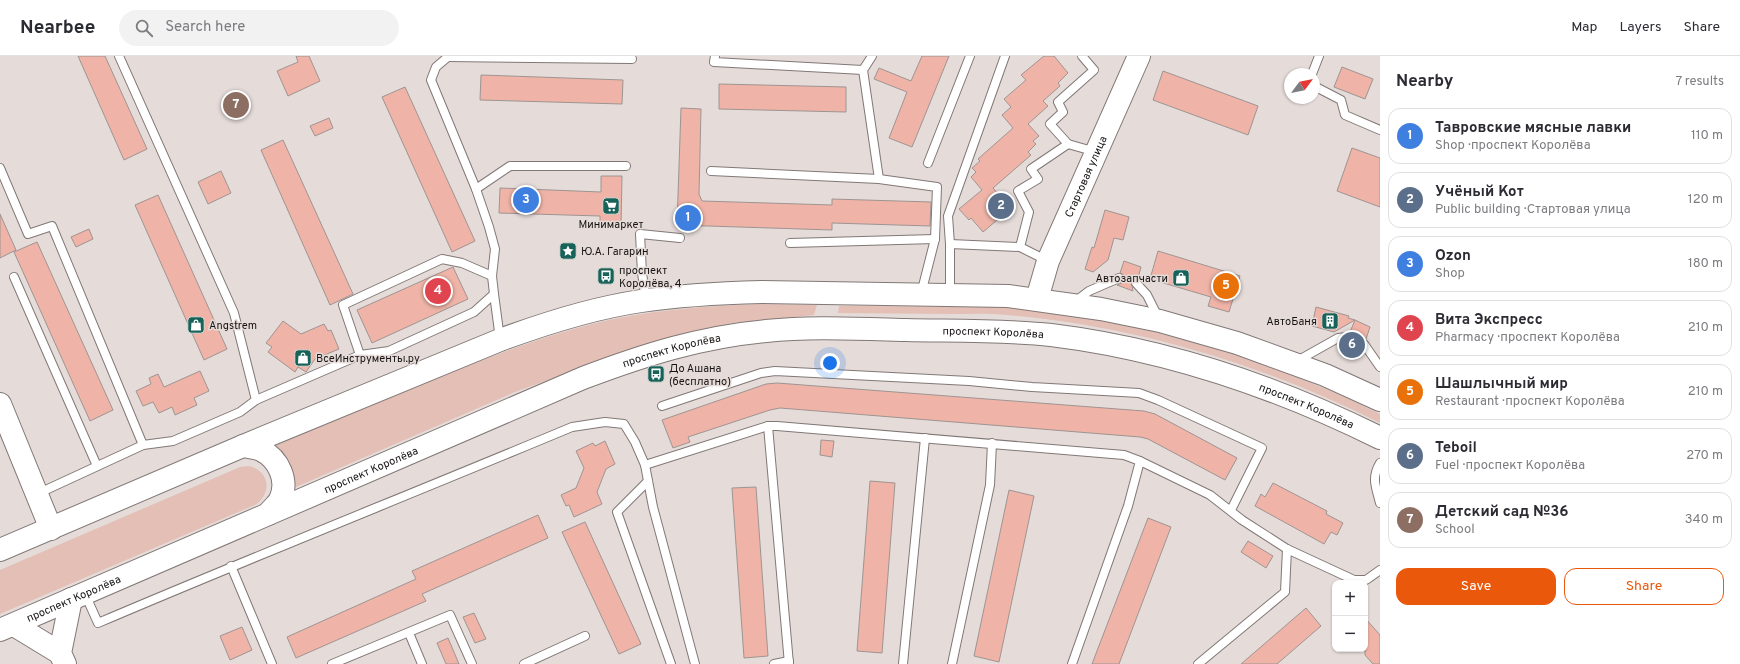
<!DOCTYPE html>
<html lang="en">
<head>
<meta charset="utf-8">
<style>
  body { margin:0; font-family:Overpass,sans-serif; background:#f2f2f3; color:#2b2b33 }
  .controls { position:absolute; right:12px; bottom:12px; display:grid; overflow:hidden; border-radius:8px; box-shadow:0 1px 3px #0004 }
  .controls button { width:36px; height:36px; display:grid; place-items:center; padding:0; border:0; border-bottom:1px solid #e1e1e2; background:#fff; color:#2b2b33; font:20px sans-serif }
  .compass { position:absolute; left:1284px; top:12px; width:36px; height:36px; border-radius:50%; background:#fff; box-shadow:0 1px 3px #0004; rotate:58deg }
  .you { position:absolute; left:830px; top:307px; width:14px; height:14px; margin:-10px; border:3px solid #fff; border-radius:50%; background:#1a73e8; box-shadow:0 0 0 6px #1a73e833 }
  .badge { display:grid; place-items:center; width:26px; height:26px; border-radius:50%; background:#ea580c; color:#fff; font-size:13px; font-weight:700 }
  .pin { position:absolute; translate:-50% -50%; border:2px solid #fff; box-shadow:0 1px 4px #0006 }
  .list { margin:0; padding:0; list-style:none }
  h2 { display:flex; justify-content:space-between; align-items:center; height:52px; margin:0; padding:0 16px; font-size:17px }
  h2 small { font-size:13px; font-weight:400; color:#7c7c81 }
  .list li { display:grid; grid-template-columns:26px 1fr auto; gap:12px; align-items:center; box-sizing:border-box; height:56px; margin:0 8px 8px; padding:0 8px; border:1px solid #e1e1e2; border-radius:12px }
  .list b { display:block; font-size:15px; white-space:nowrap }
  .list p { margin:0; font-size:13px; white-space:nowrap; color:#7c7c81 }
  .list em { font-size:13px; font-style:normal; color:#7c7c81 }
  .actions { display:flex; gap:8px; padding:12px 16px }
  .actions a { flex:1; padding:9px 0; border:1px solid #ea580c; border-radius:12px; text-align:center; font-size:14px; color:#ea580c }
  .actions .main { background:#ea580c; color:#fff }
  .icon { flex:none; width:22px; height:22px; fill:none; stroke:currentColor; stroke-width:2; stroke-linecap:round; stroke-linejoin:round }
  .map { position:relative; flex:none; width:1380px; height:608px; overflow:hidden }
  header { display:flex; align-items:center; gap:24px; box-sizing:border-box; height:56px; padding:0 20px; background:#fff; border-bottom:1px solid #e1e1e2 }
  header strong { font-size:19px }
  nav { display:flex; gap:22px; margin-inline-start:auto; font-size:14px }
  .search { width:280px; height:36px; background:#f2f2f3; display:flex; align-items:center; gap:10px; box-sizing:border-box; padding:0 14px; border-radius:22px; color:#7c7c81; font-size:15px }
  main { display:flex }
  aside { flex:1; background:#fff }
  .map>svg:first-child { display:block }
  .grass { fill:#e3bfb6 }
  .building { fill:#efb4a7; stroke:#9e9492 }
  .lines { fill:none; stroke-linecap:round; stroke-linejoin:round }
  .lane-casing { stroke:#817876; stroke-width:10 }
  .secondary-casing { stroke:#817876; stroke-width:24 }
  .primary-casing { stroke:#817876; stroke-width:24 }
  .lane { stroke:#fff; stroke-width:8 }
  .secondary { stroke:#fff; stroke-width:22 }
  .primary { stroke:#fff; stroke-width:22 }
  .labels { text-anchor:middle; stroke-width:3; stroke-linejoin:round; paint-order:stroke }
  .street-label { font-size:11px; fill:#161312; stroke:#e5dcd9 }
  .poi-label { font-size:11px; fill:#161312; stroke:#e5dcd9; text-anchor:start }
</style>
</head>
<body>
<header>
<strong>Nearbee</strong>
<div class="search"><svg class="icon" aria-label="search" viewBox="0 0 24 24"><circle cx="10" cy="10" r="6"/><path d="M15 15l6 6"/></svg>Search here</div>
<nav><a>Map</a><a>Layers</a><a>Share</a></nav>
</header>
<main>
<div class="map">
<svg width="1380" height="608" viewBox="0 0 1380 608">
  <rect width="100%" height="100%" fill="#e5dcd9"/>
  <g class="grass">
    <path d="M762,248L817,249L814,259L733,267L670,282L609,302L515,336L289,434L272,391C322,370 373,349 423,328C477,306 531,284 588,269C645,254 705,250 762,248Z"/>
    <path d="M839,250C876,250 913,250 951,251C970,251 989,250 1008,252C1137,262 1264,301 1380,358V367C1264,309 1137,270 1007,259C988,257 969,258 950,258C913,258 875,257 838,257Z"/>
    <path d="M249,410C268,415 273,434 257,448L0,558V514L240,411Z"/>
  </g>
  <g class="building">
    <polygon points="78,0 105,0 147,93 124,104"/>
    <polygon points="296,0 309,0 320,25 288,40 277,15 298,6"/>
    <polygon points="922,0 949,0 912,91 889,82 907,36 874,23 879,12 911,25"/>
    <polygon points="1044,0 1054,0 1068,17 1058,27 1060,30 1043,45 1048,50 1028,68 1039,80 1033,85 1036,88 1028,96 1031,99 993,132 1004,145 1001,147 1005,151 1000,155 1003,159 983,176 971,162 969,164 959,153 982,134 971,121 976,116 972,112 980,105 978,103 1013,72 1002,59 1011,51 1004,43 1026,24 1021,19"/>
    <polygon points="1342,11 1373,23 1365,43 1334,31"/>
    <polygon points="1163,15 1258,50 1248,79 1153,44"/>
    <polygon points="481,19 623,24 622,48 480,44"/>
    <polygon points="719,28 846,31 846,56 719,53"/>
    <polygon points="405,31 475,185 452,196 382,41"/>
    <polygon points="681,52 701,53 699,138 702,145 832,149 832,143 931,146 930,170 832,167 832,174 677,169"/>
    <polygon points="329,62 333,72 315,80 310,70"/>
    <polygon points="283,84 353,238 330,249 261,94"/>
    <polygon points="1352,92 1380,102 1380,151 1337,135"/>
    <polygon points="221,115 231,137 208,148 198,126"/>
    <polygon points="601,120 622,120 621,171 600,170 600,160 499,157 500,132 601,136"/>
    <polygon points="158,139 227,293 204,304 135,149"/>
    <polygon points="1105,154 1129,161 1123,184 1114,182 1108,204 1093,216 1085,213 1092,191 1094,192"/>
    <polygon points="0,158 16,194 0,202"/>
    <polygon points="89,173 93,183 76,191 71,181"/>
    <polygon points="37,186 113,354 90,365 14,196"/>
    <polygon points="1158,195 1240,220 1229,256 1208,250 1211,241 1150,223"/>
    <polygon points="1124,205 1141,211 1138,222 1134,222 1131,225 1133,235 1117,229 1122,227 1124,223 1124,219 1120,217"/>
    <polygon points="453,211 468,243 372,287 357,254"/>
    <polygon points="1316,251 1349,260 1348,262 1355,264 1334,276 1312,270"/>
    <polygon points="1355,264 1370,271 1366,283 1361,283 1359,286 1361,293 1346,288 1353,283 1353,278 1350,276"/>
    <polygon points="283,265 301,278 324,268 328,275 331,274 339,293 315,303 306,316 298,311 295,316 268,296 272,291 266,287"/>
    <polygon points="200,315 209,335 194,342 197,349 175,359 172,351 159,357 153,346 143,350 136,335 151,328 149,322 158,318 164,331"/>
    <polygon points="777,327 1144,355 1155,358 1237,402 1225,424 1148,383 1140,381 780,352 770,354 688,381 690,386 673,392 662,364 766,328"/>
    <polygon points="821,384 834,385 832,401 820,399"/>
    <polygon points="605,385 615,408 606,413 597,436 602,448 574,461 569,449 566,450 561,439 576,432 584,412 576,395 593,387 595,390"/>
    <polygon points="870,425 895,427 882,597 857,595"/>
    <polygon points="1273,427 1327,455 1326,458 1343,467 1337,479 1331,476 1324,488 1255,450 1261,438 1265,441"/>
    <polygon points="756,431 768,600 744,602 732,432"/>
    <polygon points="1009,434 1034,440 999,606 974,600"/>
    <polygon points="538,459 548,482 422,538 426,545 296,602 287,581 416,523 412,515"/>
    <polygon points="1148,462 1171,471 1119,608 1092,608"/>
    <polygon points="585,466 641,588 619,598 562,476"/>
    <polygon points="1248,485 1273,500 1266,512 1241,496"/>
    <polygon points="1306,552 1321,570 1277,608 1241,608"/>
    <polygon points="474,557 486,583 475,587 463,561"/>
    <polygon points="1365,562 1380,579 1380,608 1373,608 1365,599"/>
    <polygon points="242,571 252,594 230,604 220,580"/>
    <polygon points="448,582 459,608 446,608 437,587"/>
  </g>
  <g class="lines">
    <defs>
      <g id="lane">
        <polyline points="119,0 234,257 256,344"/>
        <polyline points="449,0 436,11 431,24 476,133 489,171 495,193 492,220 494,238"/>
        <polyline points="715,0 714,6 863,14"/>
        <polyline points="872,0 863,14 879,123"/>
        <polyline points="1082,0 1094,14 1058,46 1063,56 1050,68 1068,88 1096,96"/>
        <polyline points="448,1 632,3"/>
        <polyline points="1312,18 1319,0"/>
        <polyline points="1314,30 1341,44 1345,59 1380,74"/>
        <polyline points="928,107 970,0"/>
        <polyline points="0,112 28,178 52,170 143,389"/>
        <polyline points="711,115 879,123 937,131 935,183 923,230 922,237"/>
        <polyline points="476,133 510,110 626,110"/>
        <polyline points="790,187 935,183"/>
        <polyline points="950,188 1020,191 1048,205"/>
        <polyline points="1020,191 1029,156 1018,135 1038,123 1031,113 1068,88"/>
        <polyline points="14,221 97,410"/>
        <polyline points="1136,227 1147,239 1159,263"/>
        <polyline points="950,238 950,188 948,160 1005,0"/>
        <polyline points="646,244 642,217 640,178 680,182"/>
        <polyline points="1076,245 1089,235 1119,222"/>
        <polyline points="1364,288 1380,311"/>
        <polyline points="360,299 343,249 442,203 462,207 492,220"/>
        <polyline points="1297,305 1338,282 1348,281"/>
        <polyline points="662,350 761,317 775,315 969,325 1032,331 1139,337 1158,344 1262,392 1231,454"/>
        <polyline points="768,370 789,608"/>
        <path d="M1380,407C1371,422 1376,431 1380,447"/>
        <polyline points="645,409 768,370 777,370 1124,399 1140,405 1210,439 1242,464 1287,493 1354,524 1366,524 1380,514"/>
        <polyline points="648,425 617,456 671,608"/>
        <polyline points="37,438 143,389 173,385 240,356 256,344 360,299 389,295 474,256 494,238 500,283"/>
        <polyline points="231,510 272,608"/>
        <path d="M85,538L98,567C255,500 414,437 572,371L605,366L624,368L635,386L645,409L653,451L695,608"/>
        <polyline points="409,577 422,608"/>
        <polyline points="332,608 450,559 472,608"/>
        <polyline points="524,608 585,580"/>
        <polyline points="774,608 789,605"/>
        <polyline points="903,608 925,382"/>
        <polyline points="952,608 990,429 992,387"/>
        <polyline points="1072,608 1128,450 1140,405"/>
        <polyline points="1198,608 1285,536 1287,493"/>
      </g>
      <g id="secondary">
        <path id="s1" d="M1037,243L1048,205L1139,0"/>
        <polyline points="0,348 51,473"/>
        <polyline points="14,569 60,597"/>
        <polyline points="65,608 60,597 71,543"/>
      </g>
      <g id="primary">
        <path d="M243,390C248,391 256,392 261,394C279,403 289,425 280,444C277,449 271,454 268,458"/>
        <path d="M0,494L243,390L500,284C546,267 593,252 641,245C681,239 722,237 762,236L1008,240L1101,253L1160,265L1237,287L1325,319L1380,344"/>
        <path id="s2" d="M0,574L583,322C644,299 700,281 766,275C813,270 860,273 906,274C954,275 1003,274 1051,279C1165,293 1277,331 1380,382"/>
      </g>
    </defs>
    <use href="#lane" class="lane-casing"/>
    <use href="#secondary" class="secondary-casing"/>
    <use href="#primary" class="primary-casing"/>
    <use href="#lane" class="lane"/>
    <use href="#secondary" class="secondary"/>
    <use href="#primary" class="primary"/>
  </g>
  <defs>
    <symbol id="supermarket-square" viewBox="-11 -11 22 22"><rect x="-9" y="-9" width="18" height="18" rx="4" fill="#186359" stroke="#e5dcd9"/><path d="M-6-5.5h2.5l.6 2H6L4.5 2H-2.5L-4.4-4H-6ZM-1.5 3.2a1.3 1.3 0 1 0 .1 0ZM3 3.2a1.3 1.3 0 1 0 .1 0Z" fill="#fff"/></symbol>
    <symbol id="sight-square" viewBox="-11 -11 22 22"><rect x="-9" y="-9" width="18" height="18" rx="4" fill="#186359" stroke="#e5dcd9"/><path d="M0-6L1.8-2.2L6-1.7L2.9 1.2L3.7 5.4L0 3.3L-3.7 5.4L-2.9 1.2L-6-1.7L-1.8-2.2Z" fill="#fff"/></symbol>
    <symbol id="bus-square" viewBox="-11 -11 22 22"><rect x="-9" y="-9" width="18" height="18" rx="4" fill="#186359" stroke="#e5dcd9"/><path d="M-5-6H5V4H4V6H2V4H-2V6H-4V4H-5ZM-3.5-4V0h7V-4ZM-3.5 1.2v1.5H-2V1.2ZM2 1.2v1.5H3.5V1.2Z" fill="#fff"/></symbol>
    <symbol id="shop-square" viewBox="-11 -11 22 22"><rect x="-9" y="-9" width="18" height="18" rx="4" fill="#186359" stroke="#e5dcd9"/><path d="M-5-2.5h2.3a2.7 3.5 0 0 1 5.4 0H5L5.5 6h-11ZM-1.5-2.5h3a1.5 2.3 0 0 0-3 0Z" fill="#fff"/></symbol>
    <symbol id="building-square" viewBox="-11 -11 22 22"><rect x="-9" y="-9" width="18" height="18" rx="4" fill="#186359" stroke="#e5dcd9"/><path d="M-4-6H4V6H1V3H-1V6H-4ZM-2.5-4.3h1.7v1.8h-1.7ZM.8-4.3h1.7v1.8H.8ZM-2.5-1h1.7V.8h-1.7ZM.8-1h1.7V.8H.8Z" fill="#fff"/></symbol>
  </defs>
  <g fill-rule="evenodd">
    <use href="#supermarket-square" x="601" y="140" width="20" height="20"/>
    <use href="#sight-square" x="558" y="185" width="20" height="20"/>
    <use href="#bus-square" x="596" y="210" width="20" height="20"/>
    <use href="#shop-square" x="1171" y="212" width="20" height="20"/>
    <use href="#building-square" x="1320" y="255" width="20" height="20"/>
    <use href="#shop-square" x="186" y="259" width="20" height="20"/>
    <use href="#shop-square" x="293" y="292" width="20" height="20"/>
    <use href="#bus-square" x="646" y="308" width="20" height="20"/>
  </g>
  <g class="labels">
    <g class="street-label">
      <text dy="4" stroke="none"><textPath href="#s1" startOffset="132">Стартовая улица</textPath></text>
      <text dy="4" stroke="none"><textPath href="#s2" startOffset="1052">проспект Королёва</textPath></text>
      <text dy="4" stroke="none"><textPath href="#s2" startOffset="728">проспект Королёва</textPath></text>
      <text dy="4" stroke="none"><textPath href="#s2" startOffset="1376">проспект Королёва</textPath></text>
      <text dy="4" stroke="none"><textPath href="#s2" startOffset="404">проспект Королёва</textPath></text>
      <text dy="4" stroke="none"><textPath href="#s2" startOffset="80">проспект Королёва</textPath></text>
    </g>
    <g class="poi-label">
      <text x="611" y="172" text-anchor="middle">Минимаркет</text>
      <text x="581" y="199">Ю.А. Гагарин</text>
      <text x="619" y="218">проспект<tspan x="619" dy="13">Королёва, 4</tspan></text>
      <text x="1168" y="226" text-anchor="end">Автозапчасти</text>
      <text x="1317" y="269" text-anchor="end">АвтоБаня</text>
      <text x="209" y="273">Angstrem</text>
      <text x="316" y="306">ВсеИнструменты.ру</text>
      <text x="669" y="316">До Ашана<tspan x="669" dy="13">(бесплатно)</tspan></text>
    </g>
  </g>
</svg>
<div class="controls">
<button>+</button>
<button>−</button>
</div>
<svg class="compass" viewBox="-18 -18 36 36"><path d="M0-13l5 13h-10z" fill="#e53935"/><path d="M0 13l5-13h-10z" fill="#7c7c81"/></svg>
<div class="you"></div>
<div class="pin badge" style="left:688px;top:162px;background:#3f7fe0">1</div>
<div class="pin badge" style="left:1001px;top:150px;background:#5c6f8a">2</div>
<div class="pin badge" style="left:526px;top:144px;background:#3f7fe0">3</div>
<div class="pin badge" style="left:438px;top:235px;background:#e0444e">4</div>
<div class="pin badge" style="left:1226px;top:230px;background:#e8710a">5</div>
<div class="pin badge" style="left:1352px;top:289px;background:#5c6f8a">6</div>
<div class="pin badge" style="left:236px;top:49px;background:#8d6e63">7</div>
</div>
<aside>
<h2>Nearby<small>7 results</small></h2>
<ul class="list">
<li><span class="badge" style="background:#3f7fe0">1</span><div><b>Тавровские мясные лавки</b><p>Shop · проспект Королёва</p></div><em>110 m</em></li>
<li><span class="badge" style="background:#5c6f8a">2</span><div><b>Учёный Кот</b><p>Public building · Стартовая улица</p></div><em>120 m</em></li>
<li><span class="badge" style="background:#3f7fe0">3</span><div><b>Ozon</b><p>Shop</p></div><em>180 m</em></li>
<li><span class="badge" style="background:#e0444e">4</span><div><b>Вита Экспресс</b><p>Pharmacy · проспект Королёва</p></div><em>210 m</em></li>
<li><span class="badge" style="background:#e8710a">5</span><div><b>Шашлычный мир</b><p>Restaurant · проспект Королёва</p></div><em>210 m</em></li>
<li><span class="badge" style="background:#5c6f8a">6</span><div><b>Teboil</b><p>Fuel · проспект Королёва</p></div><em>270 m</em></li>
<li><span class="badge" style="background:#8d6e63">7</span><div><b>Детский сад №36</b><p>School</p></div><em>340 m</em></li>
</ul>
<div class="actions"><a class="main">Save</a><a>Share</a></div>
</aside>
</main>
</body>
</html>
